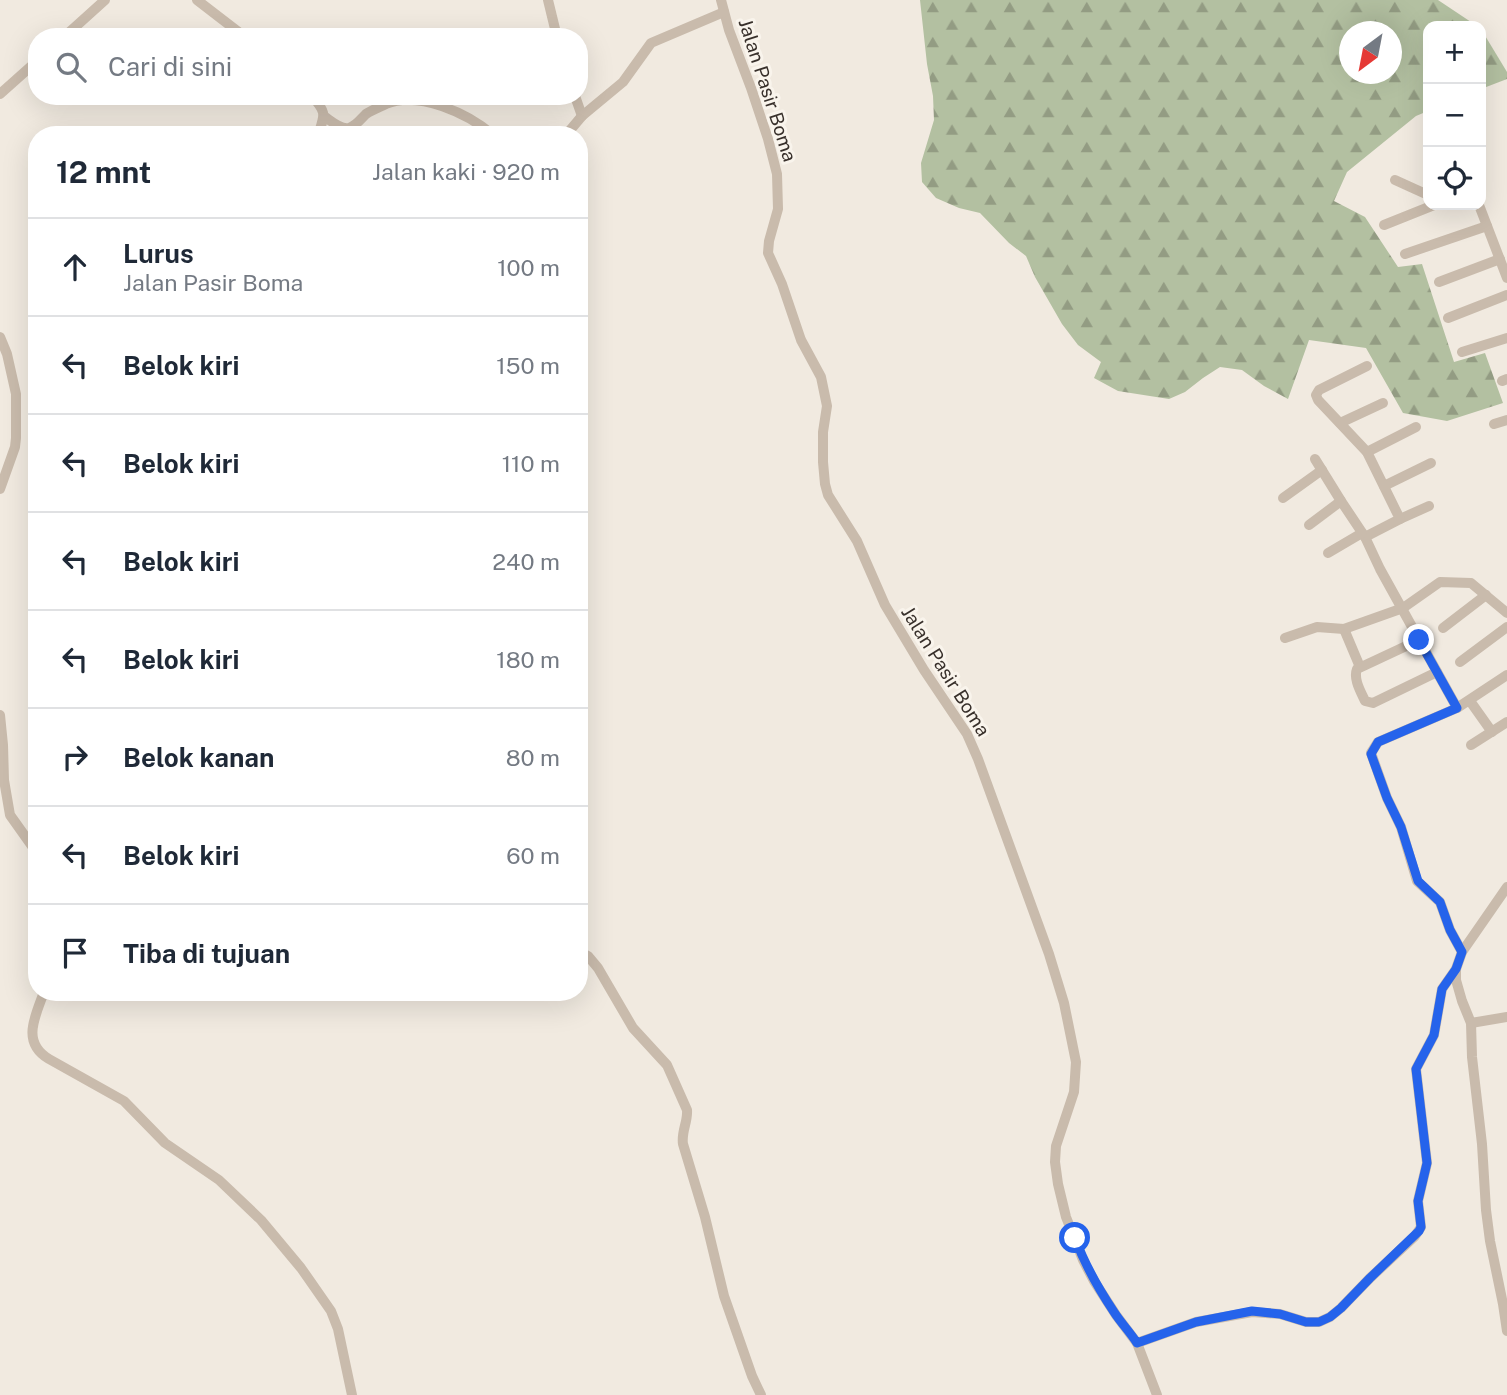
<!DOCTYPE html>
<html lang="id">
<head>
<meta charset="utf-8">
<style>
  body { margin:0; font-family:"Public Sans",sans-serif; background:#f2f2f3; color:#1f2937 }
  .controls { position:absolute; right:21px; top:21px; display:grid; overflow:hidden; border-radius:14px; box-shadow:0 7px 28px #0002 }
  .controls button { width:63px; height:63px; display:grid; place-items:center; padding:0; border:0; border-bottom:2px solid #e0e1e3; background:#fff; color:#1f2937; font:35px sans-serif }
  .compass { position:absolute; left:1339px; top:21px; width:63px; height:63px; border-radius:50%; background:#fff; box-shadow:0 7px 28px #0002; rotate:212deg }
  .stop { position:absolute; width:21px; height:21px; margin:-16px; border:5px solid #2563eb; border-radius:50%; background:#fff }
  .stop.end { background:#2563eb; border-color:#fff; box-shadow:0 2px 7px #0008 }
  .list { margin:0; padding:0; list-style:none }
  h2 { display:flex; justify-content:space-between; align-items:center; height:91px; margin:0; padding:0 28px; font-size:30px }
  h2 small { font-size:23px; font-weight:400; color:#747a83 }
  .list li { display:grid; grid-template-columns:46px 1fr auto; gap:21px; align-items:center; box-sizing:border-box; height:98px; padding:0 28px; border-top:2px solid #e0e1e3 }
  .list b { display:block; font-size:26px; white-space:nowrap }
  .list p { margin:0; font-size:23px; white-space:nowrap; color:#747a83 }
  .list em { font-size:23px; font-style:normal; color:#747a83 }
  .icon { flex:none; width:38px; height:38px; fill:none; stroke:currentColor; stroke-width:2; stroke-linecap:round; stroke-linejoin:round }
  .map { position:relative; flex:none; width:1507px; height:1395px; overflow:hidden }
  .search { position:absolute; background:#fff; box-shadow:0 7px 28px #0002; left:28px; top:28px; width:560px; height:77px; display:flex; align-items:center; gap:18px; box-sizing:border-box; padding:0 24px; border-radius:28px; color:#747a83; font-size:26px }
  .panel { position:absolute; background:#fff; box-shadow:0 7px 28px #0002; left:28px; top:126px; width:560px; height:875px; border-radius:28px }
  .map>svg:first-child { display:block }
  .forest { fill:url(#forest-firs); fill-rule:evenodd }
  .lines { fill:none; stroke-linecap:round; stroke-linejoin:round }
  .minor { stroke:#c9bbac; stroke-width:10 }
  .route { stroke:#2563eb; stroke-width:9 }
  .labels { text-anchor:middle; stroke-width:6; stroke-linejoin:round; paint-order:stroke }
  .street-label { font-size:19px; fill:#38302b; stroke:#f9f4ec }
</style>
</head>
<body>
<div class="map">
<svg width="1507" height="1395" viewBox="0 0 1507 1395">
  <defs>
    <pattern id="forest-firs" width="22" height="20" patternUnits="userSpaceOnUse" patternTransform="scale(1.75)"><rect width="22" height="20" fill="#b3c0a1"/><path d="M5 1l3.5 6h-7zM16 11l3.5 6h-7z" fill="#939c83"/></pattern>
  </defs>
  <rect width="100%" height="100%" fill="#f1eae0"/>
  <g class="forest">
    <path d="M920,0H1438L1477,26H1428V111L1416,116L1347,172L1334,201L1365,217L1398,267L1422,264L1454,362L1485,353L1503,403L1447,421L1403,413L1366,348L1309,340L1288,399L1264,386L1242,370L1220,367L1203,378L1185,392L1169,399L1118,391L1094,378L1101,362L1078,345L1062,324L1035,277L1026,256L1009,243L980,213L959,208L936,198L922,182L921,163L934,120L933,96L927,64ZM1350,32H1392V74H1350Z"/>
    <polygon points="1481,29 1507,72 1507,79 1481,89"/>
  </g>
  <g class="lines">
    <g class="minor">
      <polyline points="197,0 245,37"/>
      <polyline points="548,0 557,37"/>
      <polyline points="721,0 729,30 751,88 768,139 777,174 778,209 769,241 768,253 782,284 801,340 821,377 827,406 823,432 823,462 825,484 828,495 857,541 885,605 924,670 967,734 978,759 1049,954 1064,1003 1076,1062 1074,1092 1056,1146 1055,1162 1058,1184 1066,1217 1083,1260 1094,1281 1116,1315 1137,1343 1157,1395"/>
      <polyline points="64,37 105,0"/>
      <polyline points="0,94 37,61"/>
      <path d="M312,96C327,113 325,114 318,135"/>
      <polyline points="575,96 582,116"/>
      <path d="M325,117C331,121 341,130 349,128C356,126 361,119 366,114C372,110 380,107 386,104C418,90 469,114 493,135"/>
      <polyline points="566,135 582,116 623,82 651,43 724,12"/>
      <polyline points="1395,180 1428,195"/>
      <polyline points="1479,205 1507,278"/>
      <polyline points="1384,225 1434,205"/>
      <polyline points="1405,254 1487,226"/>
      <polyline points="1439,282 1500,259"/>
      <polyline points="1448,318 1507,295"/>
      <polyline points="0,337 7,354 16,394 16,438 15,447 0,489"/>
      <polyline points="1462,352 1507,338"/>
      <polyline points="1502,381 1507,379"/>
      <polyline points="1340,423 1383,403"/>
      <polyline points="1494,424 1507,420"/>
      <polyline points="1367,452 1416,427"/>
      <polyline points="1315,459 1341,501 1365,537 1380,569 1457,708"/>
      <polyline points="1384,486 1431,463"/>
      <polyline points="1283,498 1322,470"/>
      <polyline points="1400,519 1429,506"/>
      <polyline points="1309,525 1341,501"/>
      <polyline points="1365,537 1400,519 1367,452 1318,400 1316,395 1319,390 1367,366"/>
      <polyline points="1328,553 1362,533"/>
      <polyline points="1443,628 1486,595"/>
      <polyline points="1344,629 1360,667"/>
      <polyline points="1285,638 1317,627 1344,629 1403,608 1440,582 1471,583 1507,613"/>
      <path d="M1419,640L1357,669C1353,679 1361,692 1365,701L1373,703L1437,672"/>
      <polyline points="1460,662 1507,627"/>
      <polyline points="1470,701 1492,732"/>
      <polyline points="0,715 3,745 4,780 10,815 37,853"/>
      <polyline points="1471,745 1507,722"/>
      <polyline points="1507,887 1462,952 1456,969 1456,980 1462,1001 1471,1023 1472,1057 1482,1144 1486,1210 1490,1241 1503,1304 1507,1331"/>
      <path d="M579,951L588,956L598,968L633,1028L667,1065L687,1110C688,1122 681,1132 683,1144L705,1217L724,1296L752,1376L761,1395"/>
      <polyline points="1462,952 1450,930 1440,902 1417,881 1401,827 1387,798 1371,753 1378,742 1457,708 1507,675"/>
      <path d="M44,992C35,1017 21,1042 49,1059L124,1101L165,1143L219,1180L261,1220L301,1268L331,1311L338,1329L352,1395"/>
      <polyline points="1471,1023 1507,1017"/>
      <polyline points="1137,1343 1196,1322 1252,1312 1280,1314 1306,1322 1319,1322 1330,1317 1341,1308 1370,1278 1415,1236 1421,1227 1418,1201 1427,1163 1416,1069 1434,1035 1442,989 1456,969"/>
    </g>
  </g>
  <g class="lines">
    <path class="route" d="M1075,1238C1085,1265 1098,1288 1114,1312C1121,1323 1130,1332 1137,1343L1196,1322L1252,1311L1280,1314L1306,1322H1319L1330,1317L1341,1308L1370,1278L1419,1231L1421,1227L1418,1201L1427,1163L1416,1069L1434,1035L1442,989L1456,969L1462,952L1450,930L1440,902L1418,881L1401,827L1387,798L1371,754L1378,742L1457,708L1419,640"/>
  </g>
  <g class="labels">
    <g class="street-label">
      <text transform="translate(768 90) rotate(72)" y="7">Jalan Pasir Boma</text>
      <text transform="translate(946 671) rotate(58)" y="7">Jalan Pasir Boma</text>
    </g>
  </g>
</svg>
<div class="controls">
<button>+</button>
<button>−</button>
<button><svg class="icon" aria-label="locate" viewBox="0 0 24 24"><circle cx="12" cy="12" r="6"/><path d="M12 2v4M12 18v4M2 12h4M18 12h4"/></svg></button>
</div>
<svg class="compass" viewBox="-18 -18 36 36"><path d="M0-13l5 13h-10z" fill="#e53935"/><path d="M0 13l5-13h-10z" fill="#747a83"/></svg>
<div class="stop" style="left:1075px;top:1238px"></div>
<div class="stop end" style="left:1419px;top:640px"></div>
<div class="search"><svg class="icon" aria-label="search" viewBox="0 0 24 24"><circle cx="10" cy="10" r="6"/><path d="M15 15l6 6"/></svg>Cari di sini</div>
<section class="panel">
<h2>12 mnt<small>Jalan kaki · 920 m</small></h2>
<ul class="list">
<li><svg class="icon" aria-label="ahead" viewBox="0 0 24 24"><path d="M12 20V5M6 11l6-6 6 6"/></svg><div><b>Lurus</b><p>Jalan Pasir Boma</p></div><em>100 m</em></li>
<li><svg class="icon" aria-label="left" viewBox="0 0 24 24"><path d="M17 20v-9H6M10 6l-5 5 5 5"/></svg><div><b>Belok kiri</b></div><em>150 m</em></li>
<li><svg class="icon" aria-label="left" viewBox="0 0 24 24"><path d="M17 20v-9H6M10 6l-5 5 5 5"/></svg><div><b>Belok kiri</b></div><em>110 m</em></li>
<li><svg class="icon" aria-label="left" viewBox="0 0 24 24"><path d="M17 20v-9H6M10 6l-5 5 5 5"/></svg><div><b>Belok kiri</b></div><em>240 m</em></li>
<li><svg class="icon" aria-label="left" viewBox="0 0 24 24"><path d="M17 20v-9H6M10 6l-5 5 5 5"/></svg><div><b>Belok kiri</b></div><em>180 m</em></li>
<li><svg class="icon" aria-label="right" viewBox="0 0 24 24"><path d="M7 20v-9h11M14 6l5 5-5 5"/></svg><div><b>Belok kanan</b></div><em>80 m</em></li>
<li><svg class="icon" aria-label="left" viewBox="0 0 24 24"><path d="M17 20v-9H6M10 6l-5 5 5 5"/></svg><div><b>Belok kiri</b></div><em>60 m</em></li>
<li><svg class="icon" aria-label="arrive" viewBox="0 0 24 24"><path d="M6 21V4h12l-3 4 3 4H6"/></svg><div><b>Tiba di tujuan</b></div></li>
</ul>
</section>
</div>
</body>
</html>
